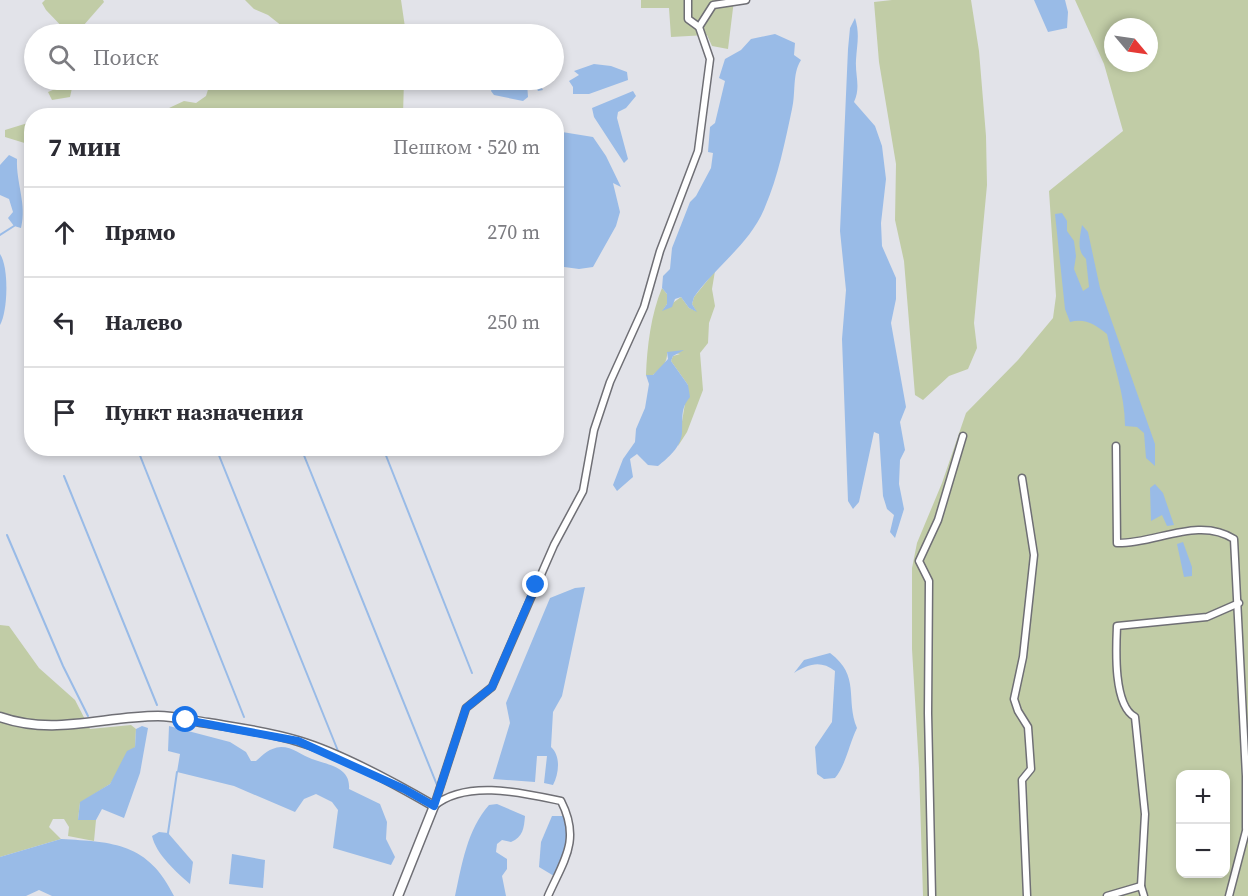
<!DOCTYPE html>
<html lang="ru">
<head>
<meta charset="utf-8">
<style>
  body { margin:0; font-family:"Source Serif 4",serif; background:#f2f2f3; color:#2b2b33 }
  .controls { position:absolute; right:18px; bottom:18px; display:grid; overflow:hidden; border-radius:12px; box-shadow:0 3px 9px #0003 }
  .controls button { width:54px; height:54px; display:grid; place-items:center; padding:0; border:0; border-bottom:2px solid #e1e1e2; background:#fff; color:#2b2b33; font:30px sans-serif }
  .compass { position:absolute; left:1104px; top:18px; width:54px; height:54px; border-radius:50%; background:#fff; box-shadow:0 3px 9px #0003; rotate:119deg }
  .stop { position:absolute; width:18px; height:18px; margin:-14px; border:4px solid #1a73e8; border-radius:50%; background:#fff }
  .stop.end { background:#1a73e8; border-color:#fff; box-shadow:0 2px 6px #0008 }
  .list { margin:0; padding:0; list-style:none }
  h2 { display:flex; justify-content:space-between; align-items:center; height:78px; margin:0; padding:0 24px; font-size:26px }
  h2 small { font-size:20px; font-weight:400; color:#7c7c81 }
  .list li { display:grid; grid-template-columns:39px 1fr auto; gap:18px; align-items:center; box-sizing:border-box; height:90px; padding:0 24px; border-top:2px solid #e1e1e2 }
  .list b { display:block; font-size:22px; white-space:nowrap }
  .list em { font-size:20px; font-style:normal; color:#7c7c81 }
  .icon { flex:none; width:33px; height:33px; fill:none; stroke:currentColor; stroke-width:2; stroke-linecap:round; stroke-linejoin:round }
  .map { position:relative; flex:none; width:1248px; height:896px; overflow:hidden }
  .search { position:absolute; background:#fff; box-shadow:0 3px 9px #0003; left:24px; top:24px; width:540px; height:66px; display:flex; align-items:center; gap:15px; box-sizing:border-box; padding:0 21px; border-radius:33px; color:#7c7c81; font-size:22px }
  .panel { position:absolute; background:#fff; box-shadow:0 3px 9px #0003; left:24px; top:108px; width:540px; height:348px; border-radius:24px }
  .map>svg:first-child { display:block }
  .green { fill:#c1cca6; fill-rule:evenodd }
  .water { fill:#99bbe7 }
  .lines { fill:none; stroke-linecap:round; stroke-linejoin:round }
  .stream { stroke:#99bbe7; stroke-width:2 }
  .street-casing { stroke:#6f6f75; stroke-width:9 }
  .secondary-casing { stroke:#6f6f75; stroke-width:11 }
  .street { stroke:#fff; stroke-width:6 }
  .secondary { stroke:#fff; stroke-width:8 }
  .route { stroke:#1a73e8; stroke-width:8 }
</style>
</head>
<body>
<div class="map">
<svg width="1248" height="896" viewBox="0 0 1248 896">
  <rect width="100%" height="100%" fill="#e2e3e9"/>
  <g class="green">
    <polygon points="45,0 103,0 104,2 83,26 89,34 69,34 46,10 42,3"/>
    <polygon points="245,0 401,0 406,34 292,34 268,15 254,9"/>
    <polygon points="641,0 734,0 728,49 712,46 707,35 671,37 669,8 641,8"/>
    <polygon points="892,0 971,0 979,51 986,136 987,185 974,323 977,348 968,369 949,376 923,400 915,395 904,261 895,220 896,164 879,62 874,2"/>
    <path d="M1075,0H1248V896H923L919,768L912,649V568L917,543L942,483L966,413L1018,360L1053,318L1056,296L1049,191L1123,131L1104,64ZM1113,27H1149V63H1113ZM1180,774H1226V874H1180Z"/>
    <polygon points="60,80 93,80 85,86 72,88 70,97 52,100 48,92 55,89"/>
    <polygon points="211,80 261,83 266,80 404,80 403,115 363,115 351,109 315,116 168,114 169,108 184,101 196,103 206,96"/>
    <polygon points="31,122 31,145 5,137 5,130"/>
    <path d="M715,271L712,289L715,306L709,323L708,343L700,353L703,390L687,432L678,446L688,385L671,361L673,356L680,354L667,352C668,363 661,368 653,375H646C647,347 651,314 662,288L667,294V304L663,310L681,297L689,308L696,311L692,304L694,297Z"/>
    <polygon points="0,625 9,626 39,668 75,700 90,729 131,725 136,729 135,747 110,784 80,803 78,820 96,820 94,841 68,836 69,827 64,819 53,819 49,827 61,839 0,857"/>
  </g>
  <g class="water">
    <polygon points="1034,0 1065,0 1068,12 1067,28 1048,32"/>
    <path d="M855,18C860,34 857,44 856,60C855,76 861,87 854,102L875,126L882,146L886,179L881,223L882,246L896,278V299L891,323L906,407L900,422L905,450L900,460L899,484L904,509L895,538L890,532L894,515L887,509L883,496L879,434L874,432L859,502L853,509L848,501L842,339L846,290L840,231L848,49L850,28Z"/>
    <path d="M775,34L795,43L794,55L801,60C792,74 796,93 792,109C785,142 778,177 765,207C750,244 716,266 694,297L692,304L697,312L689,308L681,297L675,299L672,307L662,311L667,304V294L662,288L663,276L670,269L672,248L690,202L696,196L711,168L713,153L708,152L710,127L715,123L725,81L719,78L725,59L741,50L751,39Z"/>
    <polygon points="594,64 611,66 627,72 628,80 589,94 573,94 573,87 569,81 579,75 574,71"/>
    <polygon points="502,80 537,80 543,90 538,91 534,84 527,83 528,97 523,101 494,95 491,91 493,85"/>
    <polygon points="633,91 636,96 626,108 618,112 617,118 628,159 624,163 594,117 592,108"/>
    <polygon points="556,131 593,137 606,156 621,187 613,183 620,212 616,226 593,267 579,269 557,266"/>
    <path d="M9,155L17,159C16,184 27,203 21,228L14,226L8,218L13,212L9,199L0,195V165Z"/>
    <path d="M1062,213L1067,221V231L1074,241L1076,256L1074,269L1083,291L1089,287L1086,259C1076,250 1080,237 1082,225L1088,232L1100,288L1155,444V466L1146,458L1144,433L1137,427L1125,426C1125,394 1113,364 1107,334C1095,325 1086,318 1070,322L1065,309L1055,214Z"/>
    <path d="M0,254C9,267 8,311 0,325Z"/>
    <path d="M684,350L673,356L671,361L688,385L690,397C680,409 683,418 682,433C681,447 668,458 658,466L648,465L637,454L630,459L633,477L617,491L613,485L623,459L635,442L636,429L645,408L649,384L646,375H653L668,359L667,352Z"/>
    <polygon points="1155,484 1163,493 1174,525 1167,526 1162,515 1151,521 1150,488"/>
    <polygon points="1183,542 1192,567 1192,576 1184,577 1177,544"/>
    <path d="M585,587L562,696L553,712L551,747C561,756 559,773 553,785L544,783L547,756H537L535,782L493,779L510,723L506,703L550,598L575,588Z"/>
    <path d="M830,653C861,676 845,699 857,728C849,744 846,765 835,778L824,779L817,774L815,747L832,722L835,671C821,660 808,664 794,673L804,660Z"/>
    <polygon points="142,726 148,728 140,773 124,818 102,809 96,820 78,820 80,802 110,784 127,751 135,747 136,729"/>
    <path d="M169,726L230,742L246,752L251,761H256C264,754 269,748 281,747C293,747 301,755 312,759C328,765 351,767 349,789L380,804L387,822L386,839L395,857L391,865L333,848L338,810L332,802L316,794L304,799L295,812L234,786L177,772L180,754L168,751Z"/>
    <path d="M497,804L525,816C524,828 523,837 511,842L502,840L497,844L496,852L507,859V869L502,876L506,896H455C462,864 467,830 489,805Z"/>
    <polygon points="552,816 564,816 569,843 554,876 539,867 541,842"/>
    <path d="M159,832L168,833L193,862L190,884C176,872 156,854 152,836Z"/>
    <path d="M61,839C114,842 148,843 174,896H52L39,890L26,896H0V857Z"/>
    <polygon points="232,854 265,860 263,888 229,884"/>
  </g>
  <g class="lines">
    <g class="stream">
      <polyline points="0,235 14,226"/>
      <polyline points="137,448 244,717"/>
      <polyline points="216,448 338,751"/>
      <polyline points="301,448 437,785"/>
      <polyline points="383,448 472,673"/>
      <polyline points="64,476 157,705"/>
      <polyline points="7,535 63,666 88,716"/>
      <polyline points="168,833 177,772"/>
    </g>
    <defs>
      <g id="street">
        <polyline points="699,27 713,5 746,0"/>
        <path d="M1116,446L1117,543C1155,544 1199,516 1234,539L1246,776V828"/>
        <polyline points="1022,478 1034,555 1023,657 1014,699 1018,711 1028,727 1031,769 1022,780 1027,896"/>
        <polyline points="434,806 466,708 492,687 554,545 583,491 594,430 610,382 644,307 660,251 698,151 710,59 699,27 688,19 688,0"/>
        <path d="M434,806C466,779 523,793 561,801C581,840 564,860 548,896"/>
        <polyline points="932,896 928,713 929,581 919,561 938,520 963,436"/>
        <polyline points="1107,896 1141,886"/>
        <path d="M1144,896L1141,886L1145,814L1135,717C1113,705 1116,648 1117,626L1207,617L1239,603"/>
        <polyline points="1229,896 1247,827"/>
      </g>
      <path id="secondary" d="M0,717C54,736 104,716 158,716C175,716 192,721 208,723C238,728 269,732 298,741C339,753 396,784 434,806L398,896"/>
    </defs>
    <use href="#street" class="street-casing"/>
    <use href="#secondary" class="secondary-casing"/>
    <use href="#street" class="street"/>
    <use href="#secondary" class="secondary"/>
  </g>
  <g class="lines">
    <polyline class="route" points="186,720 298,741 404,789 434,806 466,708 492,687 536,585"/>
  </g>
</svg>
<div class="controls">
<button>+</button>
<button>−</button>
</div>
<svg class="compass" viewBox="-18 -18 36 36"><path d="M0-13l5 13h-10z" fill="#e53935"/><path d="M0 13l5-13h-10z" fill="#7c7c81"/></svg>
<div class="stop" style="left:186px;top:720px"></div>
<div class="stop end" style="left:536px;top:585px"></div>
<div class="search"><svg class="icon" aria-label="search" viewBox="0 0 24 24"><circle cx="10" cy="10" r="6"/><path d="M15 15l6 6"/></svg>Поиск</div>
<section class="panel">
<h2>7 мин<small>Пешком · 520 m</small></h2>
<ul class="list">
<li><svg class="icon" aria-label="ahead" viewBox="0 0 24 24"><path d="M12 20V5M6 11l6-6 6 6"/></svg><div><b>Прямо</b></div><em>270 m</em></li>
<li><svg class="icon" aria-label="left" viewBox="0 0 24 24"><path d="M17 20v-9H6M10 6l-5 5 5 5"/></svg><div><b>Налево</b></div><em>250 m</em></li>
<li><svg class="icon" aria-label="arrive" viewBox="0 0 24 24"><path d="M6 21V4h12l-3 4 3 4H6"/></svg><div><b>Пункт назначения</b></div></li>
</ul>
</section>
</div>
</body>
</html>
